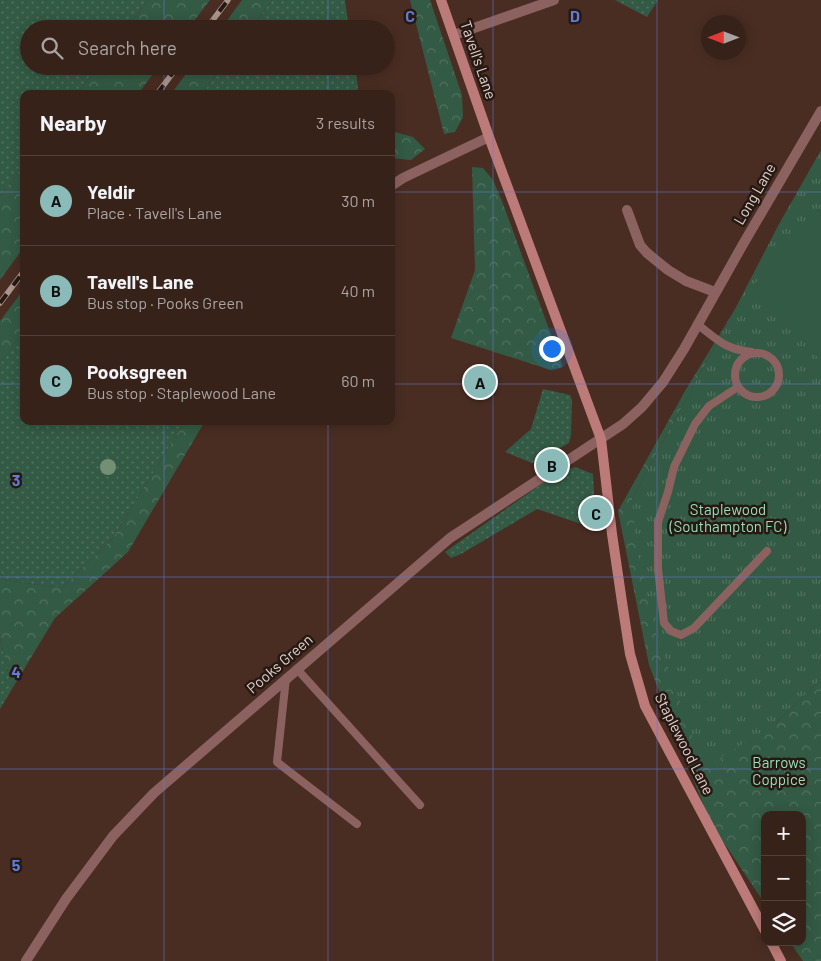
<!DOCTYPE html>
<html lang="en">
<head>
<meta charset="utf-8">
<style>
  body { margin:0; font-family:Barlow,sans-serif; background:#3e2a23; color:#f1f3f6 }
  .controls { position:absolute; right:15px; bottom:15px; display:grid; overflow:hidden; border-radius:10px; box-shadow:0 2px 12px #0003 }
  .controls button { width:45px; height:45px; display:grid; place-items:center; padding:0; border:0; border-bottom:1px solid #513f39; background:#37221a; color:#f1f3f6; font:25px sans-serif }
  .compass { position:absolute; left:701px; top:15px; width:45px; height:45px; border-radius:50%; background:#37221a; box-shadow:0 2px 12px #0003; rotate:270deg }
  .you { position:absolute; left:551px; top:348px; width:18px; height:18px; margin:-12px; border:4px solid #fff; border-radius:50%; background:#1a73e8; box-shadow:0 0 0 8px #1a73e833 }
  .badge { display:grid; place-items:center; width:32px; height:32px; border-radius:50%; background:#8bbbb9; color:#111; font-size:16px; font-weight:700 }
  .pin { position:absolute; translate:-50% -50%; border:2px solid #fff; box-shadow:0 1px 5px #0006 }
  .list { margin:0; padding:0; list-style:none }
  h2 { display:flex; justify-content:space-between; align-items:center; height:65px; margin:0; padding:0 20px; font-size:21px }
  h2 small { font-size:16px; font-weight:400; color:#aaa4a2 }
  .list li { display:grid; grid-template-columns:32px 1fr auto; gap:15px; align-items:center; box-sizing:border-box; height:90px; padding:0 20px; border-top:1px solid #513f39 }
  .list b { display:block; font-size:19px; white-space:nowrap }
  .list p { margin:0; font-size:16px; white-space:nowrap; color:#aaa4a2 }
  .list em { font-size:16px; font-style:normal; color:#aaa4a2 }
  .icon { flex:none; width:28px; height:28px; fill:none; stroke:currentColor; stroke-width:2; stroke-linecap:round; stroke-linejoin:round }
  .map { position:relative; flex:none; width:821px; height:961px; overflow:hidden }
  .search { position:absolute; background:#37221a; box-shadow:0 2px 12px #0003; left:20px; top:20px; width:375px; height:55px; display:flex; align-items:center; gap:12px; box-sizing:border-box; padding:0 18px; border-radius:28px; color:#aaa4a2; font-size:19px }
  .panel { position:absolute; background:#37221a; box-shadow:0 2px 12px #0003; left:20px; top:90px; width:375px; height:335px; border-radius:10px }
  .map>svg:first-child { display:block }
  .grass { fill:url(#grass-dots) }
  .forest { fill:url(#forest-crowns) }
  .park { fill:url(#park-tufts) }
  .pitch { fill:#335a45 }
  .lines { fill:none; stroke-linecap:round; stroke-linejoin:round }
  .lane { stroke:#8c6260; stroke-width:8 }
  .street { stroke:#8c6260; stroke-width:10 }
  .secondary { stroke:#bc7a78; stroke-width:10 }
  .rail-casing { stroke:#aa958c; stroke-width:5.5 }
  .rail { stroke:#261914; stroke-width:4; stroke-dasharray:11; stroke-linecap:butt }
  .tree { fill:#738f74 }
  .grid { fill:none; stroke:#627cd3; stroke-width:1; stroke-opacity:0.55 }
  .labels { text-anchor:middle; stroke-width:5; stroke-linejoin:round; paint-order:stroke }
  .street-label { font-size:15px; fill:#e2d0c9; stroke:#261914 }
  .park-label { font-size:15px; fill:#96dfb7; stroke:#261914 }
  .grid-label { font-size:16px; text-anchor:middle; font-weight:bold; fill:#627cd3; stroke:#261914; stroke-width:5; stroke-linejoin:round; paint-order:stroke }
</style>
</head>
<body>
<div class="map">
<svg width="821" height="961" viewBox="0 0 821 961">
  <defs>
    <pattern id="grass-dots" width="8" height="8" patternUnits="userSpaceOnUse" patternTransform="scale(1.25)"><rect width="8" height="8" fill="#335a45"/><path d="M2 2h.1M6 6h.1" fill="none" stroke="#50715e" stroke-width="1.8" stroke-linecap="round"/></pattern>
    <pattern id="forest-crowns" width="20" height="18" patternUnits="userSpaceOnUse" patternTransform="scale(1.25)"><rect width="20" height="18" fill="#335a45"/><path d="M2 6a3 3 0 1 1 6 0M12 15a3 3 0 1 1 6 0" fill="none" stroke="#50715e"/></pattern>
    <pattern id="park-tufts" width="24" height="20" patternUnits="userSpaceOnUse" patternTransform="scale(1.25)"><rect width="24" height="20" fill="#335a45"/><path d="M3 7l-1-3M5 7V3M7 7l1-3M15 17l-1-3M17 17v-4M19 17l1-3" fill="none" stroke="#50715e"/></pattern>
  </defs>
  <rect width="100%" height="100%" fill="#492d22"/>
  <g class="grass">
    <polygon points="0,0 148,0 126,29 29,29 29,66 98,66 77,94 24,94 24,165 0,196"/>
    <polygon points="272,0 345,0 349,29 251,29"/>
    <polygon points="615,0 658,0 647,17"/>
    <polygon points="222,66 355,66 358,87 356,94 202,94"/>
    <polygon points="24,331 24,421 185,421 113,538 62,588 4,580 0,572 0,363"/>
    <polygon points="543,389 570,395 572,400 571,435 569,443 532,463 505,452 531,429"/>
    <polygon points="575,467 593,474 596,529 537,509 461,554 451,558 445,552 554,475"/>
    <polygon points="0,638 12,689 0,709"/>
  </g>
  <g class="forest">
    <polygon points="148,0 210,0 188,29 126,29"/>
    <polygon points="242,0 272,0 251,29 221,29"/>
    <polygon points="410,0 430,0 462,95 463,117 455,132 444,134"/>
    <polygon points="98,66 159,66 138,94 77,94"/>
    <polygon points="192,66 222,66 202,94 171,94"/>
    <polygon points="391,131 413,137 425,149 411,160 391,158"/>
    <polygon points="24,165 24,247 0,280 0,196"/>
    <polygon points="472,167 483,168 493,180 502,201 563,367 551,370 451,338 475,270"/>
    <polygon points="24,289 24,331 0,363 0,321"/>
    <polygon points="735,309 632,499 776,723 821,679 821,961 803,961 790,942 802,942 802,815 765,815 765,904 710,822 649,665 618,511 685,391"/>
    <polygon points="185,421 205,421 128,552 55,618 12,689 0,638 0,572 4,580 62,588 113,538"/>
  </g>
  <polygon class="park" points="821,150 821,679 776,723 704,768 656,634 636,543 632,499 735,309 779,224"/>
  <polygon class="pitch" points="821,215 821,361 754,286 769,261"/>
  <g class="lines">
    <g class="lane">
      <path d="M697,324C718,340 726,350 752,352"/>
      <circle cx="757" cy="375" r="22"/>
      <polyline points="738,387 709,406 695,424 674,467 668,492 658,522 658,569 664,623 671,631 681,635 694,628 767,551"/>
      <polyline points="297,669 420,805"/>
      <polyline points="286,678 277,762 357,824"/>
    </g>
    <g class="street">
      <polyline points="454,35 554,0"/>
      <polyline points="391,186 403,178 489,137"/>
      <polyline points="627,210 640,245 647,253 668,270 686,281 715,292"/>
      <polyline points="26,961 66,899 113,836 154,793 450,538 623,424 642,407 663,382 684,349 742,246 821,111"/>
    </g>
    <g class="secondary">
      <polyline points="441,0 489,137 601,439 612,534 622,602 630,654 645,706 765,931"/>
      <polyline points="771,942 781,961"/>
    </g>
    <defs>
      <g id="rail">
        <polyline points="206,29 228,0"/>
        <polyline points="157,94 178,66"/>
        <polyline points="0,303 24,271"/>
      </g>
    </defs>
    <use href="#rail" class="rail-casing"/>
    <use href="#rail" class="rail"/>
  </g>
  <circle class="tree" cx="108" cy="467" r="8"/>
  <path class="grid" d="M164,0V29M328,0V29M493,0V961M657,0V961M164,66V94M328,66V94M0,192H24M391,192H821M0,384H24M391,384H821M164,421V961M328,421V961M0,577H821M0,769H821"/>
  <g class="labels">
    <g class="street-label">
      <text transform="translate(478 60) rotate(71)" y="5">Tavell's Lane</text>
      <text transform="translate(755 194) rotate(-60)" y="5">Long Lane</text>
      <text transform="translate(280 664) rotate(-41)" y="5">Pooks Green</text>
      <text transform="translate(684 744) rotate(63)" y="5">Staplewood Lane</text>
    </g>
    <g class="park-label">
      <text x="728" y="515">Staplewood<tspan x="728" dy="17">(Southampton FC)</tspan></text>
      <text x="779" y="768">Barrows<tspan x="779" dy="17">Coppice</tspan></text>
    </g>
  </g>
  <g class="grid-label">
    <text x="410" y="22">C</text>
    <text x="575" y="22">D</text>
    <text x="16" y="486">3</text>
    <text x="16" y="678">4</text>
    <text x="16" y="871">5</text>
  </g>
</svg>
<div class="controls">
<button>+</button>
<button>−</button>
<button><svg class="icon" aria-label="layers" viewBox="0 0 24 24"><path d="M12 4l9 5-9 5-9-5zM3 14l9 5 9-5"/></svg></button>
</div>
<svg class="compass" viewBox="-18 -18 36 36"><path d="M0-13l5 13h-10z" fill="#e53935"/><path d="M0 13l5-13h-10z" fill="#aaa4a2"/></svg>
<div class="you"></div>
<div class="pin badge" style="left:480px;top:382px">A</div>
<div class="pin badge" style="left:552px;top:465px">B</div>
<div class="pin badge" style="left:596px;top:513px">C</div>
<div class="search"><svg class="icon" aria-label="search" viewBox="0 0 24 24"><circle cx="10" cy="10" r="6"/><path d="M15 15l6 6"/></svg>Search here</div>
<section class="panel">
<h2>Nearby<small>3 results</small></h2>
<ul class="list">
<li><span class="badge">A</span><div><b>Yeldir</b><p>Place · Tavell's Lane</p></div><em>30 m</em></li>
<li><span class="badge">B</span><div><b>Tavell's Lane</b><p>Bus stop · Pooks Green</p></div><em>40 m</em></li>
<li><span class="badge">C</span><div><b>Pooksgreen</b><p>Bus stop · Staplewood Lane</p></div><em>60 m</em></li>
</ul>
</section>
</div>
</body>
</html>
